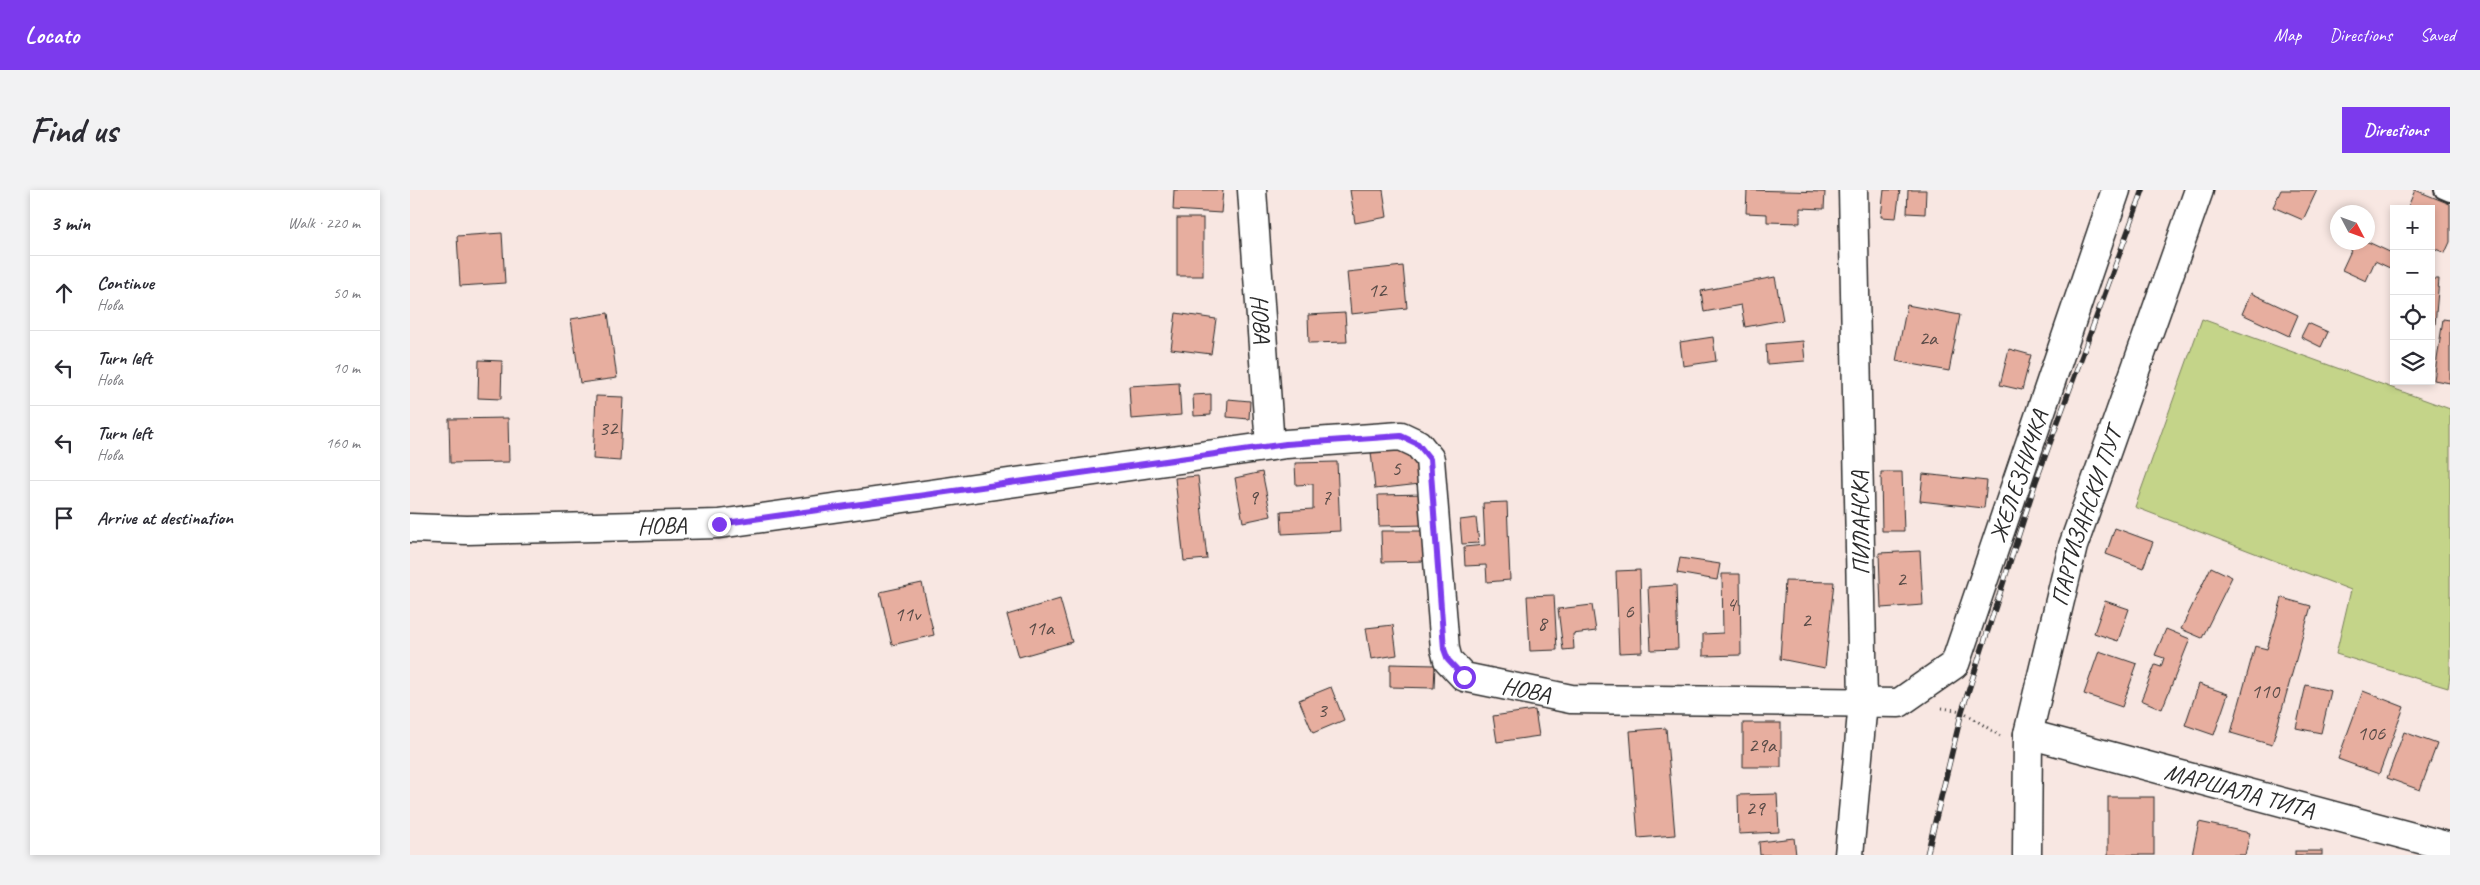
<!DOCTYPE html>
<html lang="en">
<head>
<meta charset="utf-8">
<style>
  body { margin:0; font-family:Caveat,sans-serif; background:#f2f2f3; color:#2b2b33 }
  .controls { position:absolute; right:15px; top:15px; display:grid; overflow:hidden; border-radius:0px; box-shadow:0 2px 8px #0003 }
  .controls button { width:45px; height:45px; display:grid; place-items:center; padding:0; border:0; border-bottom:1px solid #e1e1e2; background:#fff; color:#2b2b33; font:25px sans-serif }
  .compass { position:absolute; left:1920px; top:15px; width:45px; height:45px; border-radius:50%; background:#fff; box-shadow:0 2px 8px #0003; rotate:131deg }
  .stop { position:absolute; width:15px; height:15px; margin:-11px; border:4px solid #7c3aed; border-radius:50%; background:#fff }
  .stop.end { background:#7c3aed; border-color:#fff; box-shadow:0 1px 5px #0008 }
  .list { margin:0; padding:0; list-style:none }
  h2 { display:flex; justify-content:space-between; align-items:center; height:65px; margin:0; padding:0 20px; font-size:21px }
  h2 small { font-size:16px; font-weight:400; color:#7c7c81 }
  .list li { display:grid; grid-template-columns:32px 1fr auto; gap:15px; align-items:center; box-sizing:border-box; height:75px; padding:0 20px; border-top:1px solid #e1e1e2 }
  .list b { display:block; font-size:19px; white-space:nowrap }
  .list p { margin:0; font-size:16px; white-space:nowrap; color:#7c7c81 }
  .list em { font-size:16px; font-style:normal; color:#7c7c81 }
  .icon { flex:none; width:28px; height:28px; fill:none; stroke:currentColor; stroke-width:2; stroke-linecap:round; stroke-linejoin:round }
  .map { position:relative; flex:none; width:2040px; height:665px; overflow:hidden; border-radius:0px }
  header { display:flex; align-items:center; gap:30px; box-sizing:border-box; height:70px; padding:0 25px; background:#7c3aed; color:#fff }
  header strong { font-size:24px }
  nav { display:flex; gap:28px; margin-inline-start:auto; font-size:18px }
  .intro { display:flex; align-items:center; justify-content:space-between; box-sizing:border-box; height:120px; padding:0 30px }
  h1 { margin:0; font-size:35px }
  .button { padding:12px 22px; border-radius:0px; background:#7c3aed; color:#fff; font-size:18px; font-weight:700 }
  main { display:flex; gap:30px; padding:0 30px }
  aside { flex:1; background:#fff; border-radius:0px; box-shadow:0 2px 8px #0003 }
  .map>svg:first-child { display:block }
  .green { fill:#c4d489; stroke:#78805a }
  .building { fill:#e7ae9f; stroke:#2b2b2b }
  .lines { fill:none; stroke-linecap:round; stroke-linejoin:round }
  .lane-casing { stroke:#2b2b2b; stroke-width:20 }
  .street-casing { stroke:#2b2b2b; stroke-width:31 }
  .path { stroke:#2b2b2b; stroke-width:3; stroke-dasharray:1 4; stroke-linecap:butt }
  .lane { stroke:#fff; stroke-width:16 }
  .street { stroke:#fff; stroke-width:28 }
  .rail-casing { stroke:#2b2b2b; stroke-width:5.5 }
  .rail { stroke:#fff; stroke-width:4; stroke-dasharray:11; stroke-linecap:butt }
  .route { stroke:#7c3aed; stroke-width:6 }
  .labels { text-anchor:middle; stroke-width:4.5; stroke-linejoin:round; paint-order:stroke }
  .number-label { font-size:21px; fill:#5a4c48 }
  .street-label { font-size:24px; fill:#2b2b2b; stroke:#fff }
</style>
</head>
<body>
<header>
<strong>Locato</strong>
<nav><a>Map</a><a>Directions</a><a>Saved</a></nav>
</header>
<div class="intro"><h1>Find us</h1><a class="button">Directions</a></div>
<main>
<aside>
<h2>3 min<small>Walk · 220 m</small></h2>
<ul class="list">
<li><svg class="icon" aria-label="ahead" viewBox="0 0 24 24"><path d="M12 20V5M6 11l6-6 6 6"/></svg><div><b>Continue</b><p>Нова</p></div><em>50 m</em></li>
<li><svg class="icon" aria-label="left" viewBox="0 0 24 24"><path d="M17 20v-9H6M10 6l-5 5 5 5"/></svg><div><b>Turn left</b><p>Нова</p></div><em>10 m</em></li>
<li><svg class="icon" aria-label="left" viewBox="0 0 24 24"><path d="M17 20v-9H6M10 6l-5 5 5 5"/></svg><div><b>Turn left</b><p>Нова</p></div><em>160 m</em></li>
<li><svg class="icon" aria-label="arrive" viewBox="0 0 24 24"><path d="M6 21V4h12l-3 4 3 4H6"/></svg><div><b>Arrive at destination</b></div></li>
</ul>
</aside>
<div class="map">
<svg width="2040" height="665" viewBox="0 0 2040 665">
  <rect width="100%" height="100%" fill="#f8e7e2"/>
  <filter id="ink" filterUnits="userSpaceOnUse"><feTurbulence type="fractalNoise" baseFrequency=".02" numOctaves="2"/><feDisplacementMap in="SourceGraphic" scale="10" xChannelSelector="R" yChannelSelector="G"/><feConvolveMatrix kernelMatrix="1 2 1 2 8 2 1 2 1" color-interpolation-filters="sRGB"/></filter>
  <g filter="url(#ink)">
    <polygon class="green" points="1792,129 2040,219 2040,486 2038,498 1926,464 1941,400 1725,317"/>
    <g class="building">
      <polygon points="764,0 813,0 811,23 763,20"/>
      <polygon points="940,0 973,0 977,27 945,33"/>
      <polygon points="1337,0 1415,2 1414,19 1390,18 1390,33 1357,32 1357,24 1336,23"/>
      <polygon points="1474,0 1490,0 1486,28 1471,27"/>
      <polygon points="1498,0 1516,0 1515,24 1497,23"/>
      <polygon points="1871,0 1907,0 1893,30 1863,17"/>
      <polygon points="2005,0 2040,14 2040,52 2035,63 2021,57 2021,19 1997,19"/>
      <rect x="767" y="28" width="26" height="58"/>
      <polygon points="92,43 95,93 50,96 47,46"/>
      <polygon points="1945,52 1958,52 1984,64 1984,80 1965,71 1956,91 1932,80"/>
      <polygon points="993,76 997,118 941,124 937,82"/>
      <polygon points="1365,87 1373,130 1335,137 1331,115 1294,122 1291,101"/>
      <polygon points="2021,89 2029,89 2025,135 2021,135"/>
      <polygon points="1841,103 1888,125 1879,146 1832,124"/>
      <polygon points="1497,115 1550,125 1539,181 1486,171"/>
      <polygon points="198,123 207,188 170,193 161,129"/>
      <polygon points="766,123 806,129 801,164 761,159"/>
      <polygon points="935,123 937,152 899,153 898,125"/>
      <polygon points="2033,129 2040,130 2040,193 2024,190"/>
      <polygon points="1898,133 1918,142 1911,157 1891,147"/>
      <polygon points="1303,147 1306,171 1273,176 1270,152"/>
      <polygon points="1393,151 1395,171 1357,174 1356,154"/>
      <polygon points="1599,159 1621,165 1612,200 1590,195"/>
      <polygon points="69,170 92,171 91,209 68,208"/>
      <polygon points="769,193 771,225 721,229 719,196"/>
      <polygon points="801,204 801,225 784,226 783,205"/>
      <polygon points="186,206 213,207 210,271 183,269"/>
      <polygon points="818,209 840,211 839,229 817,227"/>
      <polygon points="98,228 99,272 40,273 39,229"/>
      <polygon points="1006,257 1010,294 965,299 961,262"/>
      <polygon points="927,272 930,341 872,344 871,321 903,319 903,294 886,295 885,273"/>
      <polygon points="852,282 861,326 833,332 825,288"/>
      <polygon points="1471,282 1492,282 1494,341 1472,341"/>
      <polygon points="1513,284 1577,291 1574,318 1510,311"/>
      <polygon points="788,286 797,369 774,371 765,288"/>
      <polygon points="1015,304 1015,335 969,336 968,305"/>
      <polygon points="1097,312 1100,390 1077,392 1076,375 1055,376 1054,357 1075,355 1073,313"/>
      <polygon points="1066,328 1069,353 1052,354 1050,330"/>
      <polygon points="1705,338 1743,352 1733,378 1696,364"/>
      <polygon points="971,341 1018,341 1018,371 972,372"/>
      <polygon points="1510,361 1513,415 1471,418 1469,363"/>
      <polygon points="1270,368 1310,374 1307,390 1267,383"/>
      <polygon points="1801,377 1822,387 1792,448 1771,439"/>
      <polygon points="1230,380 1232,462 1209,463 1206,381"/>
      <polygon points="1312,384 1330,384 1331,465 1293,466 1293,444 1313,443"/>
      <polygon points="1375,391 1424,392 1415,478 1370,469"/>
      <polygon points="512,393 524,445 482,455 470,402"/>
      <polygon points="1266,395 1268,459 1241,460 1238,397"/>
      <polygon points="1144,405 1147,460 1120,461 1117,406"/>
      <polygon points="1872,408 1901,416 1862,555 1821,543 1845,456 1857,459"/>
      <polygon points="650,409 662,452 609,467 597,425"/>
      <polygon points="1695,411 1719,419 1708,451 1684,443"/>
      <polygon points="1182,415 1186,441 1163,444 1164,459 1153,460 1148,419"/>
      <polygon points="983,435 987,465 961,469 956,438"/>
      <polygon points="1756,439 1780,449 1752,519 1731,510 1745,475 1751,477 1754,468 1745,465"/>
      <polygon points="1689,461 1727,474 1712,517 1674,504"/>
      <polygon points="980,474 1025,475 1024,498 980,497"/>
      <polygon points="1789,494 1818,504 1804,545 1775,535"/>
      <polygon points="1896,495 1921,501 1911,543 1886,538"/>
      <polygon points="921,497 934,530 903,543 889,510"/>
      <polygon points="1953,501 1994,517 1969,584 1928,569"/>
      <polygon points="1125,520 1129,546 1087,552 1083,526"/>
      <rect x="1333" y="533" width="38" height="44"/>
      <polygon points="1256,538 1265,645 1228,648 1220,541"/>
      <polygon points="1994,542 2027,554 2010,600 1977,588"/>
      <polygon points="1367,604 1369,642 1329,644 1328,605"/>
      <rect x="1698" y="607" width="46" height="58"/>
      <polygon points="1789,632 1840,643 1835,665 1782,665"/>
      <polygon points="1384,648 1386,665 1350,665 1349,652"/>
      <rect x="1885" y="661" width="27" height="4"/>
    </g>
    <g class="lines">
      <defs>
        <polyline id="lane" points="2033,0 2040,3"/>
        <g id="street">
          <path id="s1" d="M842,0L860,256"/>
          <path id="s2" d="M0,338L57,340L309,334L876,254L991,246L1008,254L1020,269L1035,459L1038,470L1054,487L1161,509L1489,513L1545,474L1706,0"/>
          <path id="s3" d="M1618,544L2040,657"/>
          <polyline points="1439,665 1453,512 1443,0"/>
          <path id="s4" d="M1617,665L1618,544L1663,356L1789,0"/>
        </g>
      </defs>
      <use href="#lane" class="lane-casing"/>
      <use href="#street" class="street-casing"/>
      <polyline class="path" points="1532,518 1552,521 1590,546"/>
      <use href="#lane" class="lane"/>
      <use href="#street" class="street"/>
      <defs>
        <polyline id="rail" points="1517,665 1552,521 1626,291 1733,0"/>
      </defs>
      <use href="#rail" class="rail-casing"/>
      <use href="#rail" class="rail"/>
    </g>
  </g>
  <g class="lines" filter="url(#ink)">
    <polyline class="route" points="309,334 876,254 991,246 1008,254 1020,269 1034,459 1038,470 1054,487"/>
  </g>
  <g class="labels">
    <g class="number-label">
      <text x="967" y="107">12</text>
      <text x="1518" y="155">2a</text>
      <text x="198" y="245">32</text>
      <text x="986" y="285">5</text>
      <text x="843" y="314">9</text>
      <text x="916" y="314">7</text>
      <text x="1491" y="396">2</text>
      <text x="1321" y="421">4</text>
      <text x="1219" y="428">6</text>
      <text x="497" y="431">11v</text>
      <text x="1396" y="437">2</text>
      <text x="1132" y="440">8</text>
      <text x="630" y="445">11a</text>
      <text x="1855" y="508">110</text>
      <text x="912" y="527">3</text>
      <text x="1961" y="550">106</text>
      <text x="1352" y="562">29a</text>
      <text x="1345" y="625">29</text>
    </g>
    <g class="street-label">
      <text dy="8" stroke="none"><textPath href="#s1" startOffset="129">НОВА</textPath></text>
      <text dy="8" stroke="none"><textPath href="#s2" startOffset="1964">ЖЕЛЕЗНИЧКА</textPath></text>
      <text dy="8" stroke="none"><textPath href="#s4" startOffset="346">ПАРТИЗАНСКИ ПУТ</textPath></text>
      <text transform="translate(1450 333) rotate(-91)" y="8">ПИЛАНСКА</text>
      <text dy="8" stroke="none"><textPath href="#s2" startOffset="252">НОВА</textPath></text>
      <text dy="8" stroke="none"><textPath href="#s2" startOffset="1324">НОВА</textPath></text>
      <text dy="8" stroke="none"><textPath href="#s3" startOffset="219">МАРШАЛА ТИТА</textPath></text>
    </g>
  </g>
</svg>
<div class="controls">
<button>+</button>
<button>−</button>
<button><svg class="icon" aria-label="locate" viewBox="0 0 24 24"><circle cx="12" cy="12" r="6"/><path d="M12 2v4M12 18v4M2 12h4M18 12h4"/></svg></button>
<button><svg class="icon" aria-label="layers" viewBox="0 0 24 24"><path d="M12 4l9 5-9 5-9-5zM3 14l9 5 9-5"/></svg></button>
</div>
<svg class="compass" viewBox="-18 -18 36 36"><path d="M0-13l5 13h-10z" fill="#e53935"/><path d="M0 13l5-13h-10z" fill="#7c7c81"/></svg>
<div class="stop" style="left:1054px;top:487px"></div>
<div class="stop end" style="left:309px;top:334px"></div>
</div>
</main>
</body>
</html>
